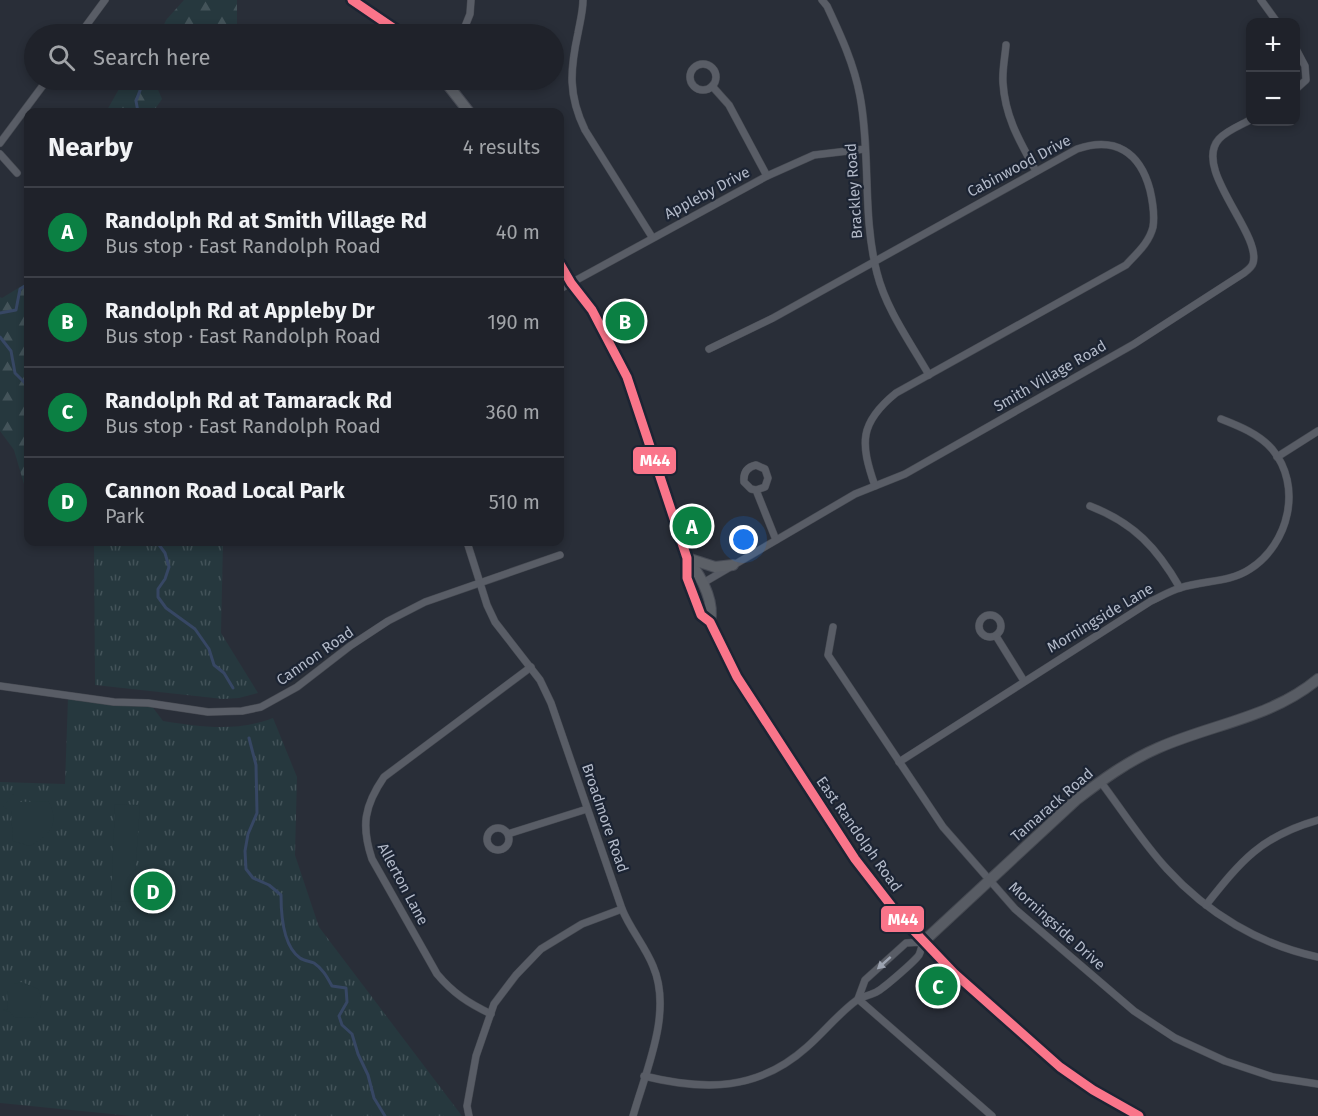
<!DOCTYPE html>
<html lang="en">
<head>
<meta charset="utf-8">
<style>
  body { margin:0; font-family:"Fira Sans",sans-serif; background:#2c2f36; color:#f1f3f6 }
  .controls { position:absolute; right:18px; top:18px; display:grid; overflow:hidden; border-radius:12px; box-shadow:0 3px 9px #0003 }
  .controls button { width:54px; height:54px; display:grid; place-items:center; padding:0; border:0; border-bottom:2px solid #3c3f47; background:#1f222a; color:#f1f3f6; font:30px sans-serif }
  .you { position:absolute; left:744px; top:540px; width:21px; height:21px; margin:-15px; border:4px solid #fff; border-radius:50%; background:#1a73e8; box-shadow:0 0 0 9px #1a73e833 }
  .badge { display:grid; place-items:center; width:39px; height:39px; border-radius:50%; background:#0b8043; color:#fff; font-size:20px; font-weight:700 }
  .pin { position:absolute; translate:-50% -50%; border:3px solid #fff; box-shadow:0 2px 6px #0006 }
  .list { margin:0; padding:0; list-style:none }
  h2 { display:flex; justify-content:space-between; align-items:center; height:78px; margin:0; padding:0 24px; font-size:26px }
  h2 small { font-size:20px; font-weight:400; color:#a1a4a8 }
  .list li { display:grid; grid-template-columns:39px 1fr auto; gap:18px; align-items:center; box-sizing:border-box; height:90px; padding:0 24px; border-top:2px solid #3c3f47 }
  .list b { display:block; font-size:22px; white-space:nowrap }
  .list p { margin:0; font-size:20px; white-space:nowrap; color:#a1a4a8 }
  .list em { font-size:20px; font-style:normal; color:#a1a4a8 }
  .icon { flex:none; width:33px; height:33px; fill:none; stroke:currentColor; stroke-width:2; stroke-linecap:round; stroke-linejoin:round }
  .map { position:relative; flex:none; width:1318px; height:1116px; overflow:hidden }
  .search { position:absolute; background:#1f222a; box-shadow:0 3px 9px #0003; left:24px; top:24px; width:540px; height:66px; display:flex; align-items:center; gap:15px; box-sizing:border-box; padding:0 21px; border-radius:33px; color:#a1a4a8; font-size:22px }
  .panel { position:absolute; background:#1f222a; box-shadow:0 3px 9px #0003; left:24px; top:108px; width:540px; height:438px; border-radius:12px }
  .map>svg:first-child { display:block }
  .forest { fill:url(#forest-firs) }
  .park { fill:url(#park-tufts) }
  .pitch { fill:#26383e }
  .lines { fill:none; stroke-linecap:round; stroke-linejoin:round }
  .stream { stroke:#374764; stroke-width:3 }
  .street-casing { stroke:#454951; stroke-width:8 }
  .secondary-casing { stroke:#454951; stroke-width:12 }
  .primary-casing { stroke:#474b55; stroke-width:12 }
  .street { stroke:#595d66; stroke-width:7 }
  .secondary { stroke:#585c64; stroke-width:10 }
  .primary { stroke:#5c6067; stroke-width:10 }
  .bus-1-casing { stroke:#1c2433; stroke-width:14 }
  .bus-1 { stroke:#fa758a; stroke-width:9 }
  .oneway { fill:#9ca3b0 }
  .labels { text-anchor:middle; stroke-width:4.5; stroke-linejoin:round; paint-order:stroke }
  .street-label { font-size:15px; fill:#b3bac9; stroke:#1c2433 }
  .line-badge { stroke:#1c2433; stroke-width:2 }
  .badge-label { font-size:16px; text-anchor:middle; font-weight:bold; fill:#fff }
</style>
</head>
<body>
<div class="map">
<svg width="1318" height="1116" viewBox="0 0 1318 1116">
  <defs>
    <pattern id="forest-firs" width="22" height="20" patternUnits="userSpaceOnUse" patternTransform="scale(1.5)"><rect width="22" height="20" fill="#26383e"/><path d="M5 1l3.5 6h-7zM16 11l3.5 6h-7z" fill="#435359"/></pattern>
    <pattern id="park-tufts" width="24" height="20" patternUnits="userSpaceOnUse" patternTransform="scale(1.5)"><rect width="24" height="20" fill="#26383e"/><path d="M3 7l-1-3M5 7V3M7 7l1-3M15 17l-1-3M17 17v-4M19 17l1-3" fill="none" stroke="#435359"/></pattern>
  </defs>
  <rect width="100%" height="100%" fill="#292e38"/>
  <g class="forest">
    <polygon points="184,0 237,0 237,33 239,34 160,34 166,20"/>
    <polygon points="124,80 154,80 162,99 153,112 106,112"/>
    <polygon points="28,282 28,498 14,450 0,431 0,297 2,298"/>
  </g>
  <g class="park">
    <polygon points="94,542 223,542 221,633 258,693 239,698 223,699 95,685"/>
    <path d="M68,698L151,705L163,721C202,727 236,732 273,718L297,777L295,855L319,927L462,1116H132L0,1103V782L65,784Z"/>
  </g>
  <g class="pitch">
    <path d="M13,794L20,802L48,801C61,823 50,835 30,846L13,841L11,811L3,807Z"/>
    <polygon points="115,804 140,805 133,902 111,901"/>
    <path d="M22,982L38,989C43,1001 43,1008 33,1018L14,1017L10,1012L3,1010L8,1009L7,991L14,984Z"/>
  </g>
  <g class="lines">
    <g class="stream">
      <polyline points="138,112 136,101 144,80"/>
      <polyline points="0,313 16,310 20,289 28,284"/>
      <polyline points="0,337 11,351 15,373 28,386"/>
      <polyline points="157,542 165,553 169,567 165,579 158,589 158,597 166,608 195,629 209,649 214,665 224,673 233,688"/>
      <path d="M249,738L256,765L257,813L248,834L245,851L246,869L253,878L269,885L281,895C281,915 283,946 300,958C304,961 310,961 314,963C323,969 327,977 332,986L346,988L347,1002L339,1016L342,1025L352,1034L358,1054L368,1075L374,1098L385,1116"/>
    </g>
    <defs>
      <g id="street">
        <path d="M583,0C583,11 580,22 578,33C570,70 568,95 585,130L652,237"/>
        <path d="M822,0L827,6C841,36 854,64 860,96C871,155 862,215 877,273C886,309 910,342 929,375"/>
        <polyline points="1261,0 1277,22"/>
        <polyline points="80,34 105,0"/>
        <polyline points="462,34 470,14 471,0"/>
        <path d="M1006,45C1005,57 1002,71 1003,83C1005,117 1020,142 1036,171"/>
        <polyline points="1296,49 1305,66 1306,80 1296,89"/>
        <circle cx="703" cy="77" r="13"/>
        <polyline points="712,86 729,105 767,176"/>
        <polyline points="0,143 47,80"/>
        <polyline points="0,154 17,173"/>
        <polyline points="560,289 767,176 814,155 865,149"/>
        <path d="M709,349L773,318L1077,149C1115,136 1140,152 1150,190C1153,203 1155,214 1153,227C1149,243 1137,253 1126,265L896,393C859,423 860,443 875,486"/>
        <polyline points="1277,457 1318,431"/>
        <path d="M756,490L765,487L768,478L765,469L756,465C747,467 743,473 744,482L751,489L756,490L776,540"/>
        <path d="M1090,506C1134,523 1157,548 1180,588"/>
        <path d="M467,542L487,605L495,622L540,680L551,703L622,909C630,929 645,946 653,966C673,1012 646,1070 633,1116"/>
        <path d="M703,583L855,494L905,474L1134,344L1244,273C1248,270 1252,267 1253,263C1262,234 1192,169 1219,139C1226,131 1241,125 1250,120"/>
        <circle cx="990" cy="626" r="11"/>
        <polyline points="833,627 828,655 943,827 1015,909 1134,1011 1175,1038 1225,1061 1273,1077 1318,1084"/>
        <polyline points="996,636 1024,681"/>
        <polyline points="0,686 114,702 148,703 208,712 242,711 261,707 297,687 350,646 388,621 425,602 560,555"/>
        <path d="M899,762L1151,601C1160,597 1170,591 1180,588C1203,580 1229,583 1250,569C1289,544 1303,486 1272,449C1259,434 1239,426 1221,419"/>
        <path d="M1100,781C1122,810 1142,842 1167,869C1207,913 1260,945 1318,957"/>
        <circle cx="498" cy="839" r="11"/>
        <polyline points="508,834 587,809"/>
        <path d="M1206,905C1241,861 1261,836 1318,820"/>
        <polyline points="858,999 992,1116"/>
        <path d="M491,1014C468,1003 453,993 437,974L372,859C361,826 364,806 384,777L531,667"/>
        <path d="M644,1076C705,1091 758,1091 807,1047C824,1032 839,1013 857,1000C863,996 872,995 878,991C885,987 915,961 919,955C921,951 922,945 923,942L906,943L865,980L858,999"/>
        <polyline points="469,1116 467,1106 476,1056 494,1004 516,975 541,949 582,924 622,909"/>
      </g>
      <path id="secondary" d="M923,942L1076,800C1102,780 1128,761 1158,748C1212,724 1271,718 1318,679"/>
      <g id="primary">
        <polyline points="352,0 402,34"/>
        <polyline points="444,80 469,112"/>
        <polyline points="560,264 571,283 592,310 627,377 687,558 687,578 701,615 710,622 737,677 855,859 896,912 954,973 1060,1067 1093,1090 1139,1116"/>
        <path d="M687,558C700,575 715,599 710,622"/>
        <polyline points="687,558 715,567 733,565"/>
      </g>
    </defs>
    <use href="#street" class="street-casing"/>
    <use href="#secondary" class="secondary-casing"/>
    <use href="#primary" class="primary-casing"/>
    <use href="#street" class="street"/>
    <use href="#secondary" class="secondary"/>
    <use href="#primary" class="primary"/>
    <defs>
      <g id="bus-1">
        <polyline points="352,0 402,34"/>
        <polyline points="560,264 571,283 592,310 627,377 687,558 687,578 701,615 710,622 737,677 855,859 896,912 954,973 1060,1067 1093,1090 1139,1116"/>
      </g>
    </defs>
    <use href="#bus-1" class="bus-1-casing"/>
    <use href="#bus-1" class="bus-1"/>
  </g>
  <defs><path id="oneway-solid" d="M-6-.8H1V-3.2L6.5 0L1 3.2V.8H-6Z" transform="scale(1.5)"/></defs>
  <use class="oneway" href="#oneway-solid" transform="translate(884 963) rotate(138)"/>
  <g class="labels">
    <g class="street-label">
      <text transform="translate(1019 166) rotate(-28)" y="5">Cabinwood Drive</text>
      <text transform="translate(854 191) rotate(-94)" y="5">Brackley Road</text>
      <text transform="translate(707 193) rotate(-28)" y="5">Appleby Drive</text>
      <text transform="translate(1050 376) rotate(-30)" y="5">Smith Village Road</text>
      <text transform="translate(1100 618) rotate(-31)" y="5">Morningside Lane</text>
      <text transform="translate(315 656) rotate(-35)" y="5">Cannon Road</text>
      <text transform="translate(1052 805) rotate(-41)" y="5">Tamarack Road</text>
      <text transform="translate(605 818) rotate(71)" y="5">Broadmore Road</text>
      <text transform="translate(859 834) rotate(55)" y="5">East Randolph Road</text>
      <text transform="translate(403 884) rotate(62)" y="5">Allerton Lane</text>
      <text transform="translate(1057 926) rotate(42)" y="5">Morningside Drive</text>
    </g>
  </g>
  <g class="line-badge">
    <rect x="632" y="446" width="45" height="29" rx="6" fill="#fa758a"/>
    <rect x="880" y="905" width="45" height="28" rx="6" fill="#fa758a"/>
  </g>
  <g class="badge-label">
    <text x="655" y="466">M44</text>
    <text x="903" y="925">M44</text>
  </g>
</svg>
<div class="controls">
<button>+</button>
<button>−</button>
</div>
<div class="you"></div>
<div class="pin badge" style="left:692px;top:526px">A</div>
<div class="pin badge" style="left:625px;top:321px">B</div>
<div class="pin badge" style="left:938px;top:986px">C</div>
<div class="pin badge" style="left:153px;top:891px">D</div>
<div class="search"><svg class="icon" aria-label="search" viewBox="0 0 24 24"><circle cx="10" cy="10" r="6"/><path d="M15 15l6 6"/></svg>Search here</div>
<section class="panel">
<h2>Nearby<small>4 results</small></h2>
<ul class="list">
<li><span class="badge">A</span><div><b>Randolph Rd at Smith Village Rd</b><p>Bus stop · East Randolph Road</p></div><em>40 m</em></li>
<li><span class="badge">B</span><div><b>Randolph Rd at Appleby Dr</b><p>Bus stop · East Randolph Road</p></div><em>190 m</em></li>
<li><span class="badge">C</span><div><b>Randolph Rd at Tamarack Rd</b><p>Bus stop · East Randolph Road</p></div><em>360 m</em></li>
<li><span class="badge">D</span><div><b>Cannon Road Local Park</b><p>Park</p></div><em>510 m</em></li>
</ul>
</section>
</div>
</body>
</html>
